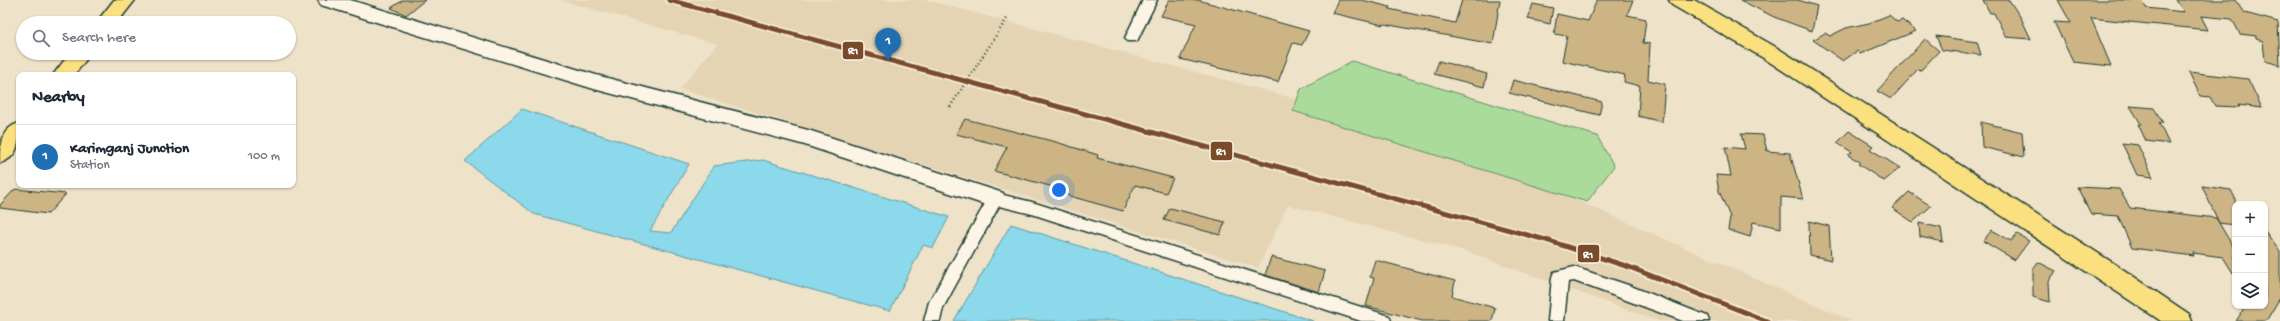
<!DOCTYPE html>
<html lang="en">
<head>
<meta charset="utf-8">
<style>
  body { margin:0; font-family:"Gochi Hand",sans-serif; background:#f6f6f7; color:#1f2937 }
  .controls { position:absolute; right:12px; bottom:12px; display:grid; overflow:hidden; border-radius:8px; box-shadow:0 1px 3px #0004 }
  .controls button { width:36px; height:36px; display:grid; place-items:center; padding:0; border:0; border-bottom:1px solid #e0e1e3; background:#fff; color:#1f2937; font:20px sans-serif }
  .you { position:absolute; left:1059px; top:190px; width:14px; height:14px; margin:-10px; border:3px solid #fff; border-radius:50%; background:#1a73e8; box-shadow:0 0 0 6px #1a73e833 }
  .badge { display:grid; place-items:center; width:26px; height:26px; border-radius:50%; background:#1f6fb2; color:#fff; font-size:13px; font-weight:700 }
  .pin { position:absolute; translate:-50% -33px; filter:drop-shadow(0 1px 2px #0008) }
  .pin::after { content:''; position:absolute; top:21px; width:14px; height:12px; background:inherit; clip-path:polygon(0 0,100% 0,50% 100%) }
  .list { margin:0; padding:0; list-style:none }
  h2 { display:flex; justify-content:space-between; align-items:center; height:52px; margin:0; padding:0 16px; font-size:17px }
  h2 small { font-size:13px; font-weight:400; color:#747a83 }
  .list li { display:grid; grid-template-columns:26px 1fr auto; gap:12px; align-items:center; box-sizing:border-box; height:64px; padding:0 16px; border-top:1px solid #e0e1e3 }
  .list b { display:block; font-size:15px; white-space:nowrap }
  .list p { margin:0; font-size:13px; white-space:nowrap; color:#747a83 }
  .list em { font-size:13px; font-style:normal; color:#747a83 }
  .icon { flex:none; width:22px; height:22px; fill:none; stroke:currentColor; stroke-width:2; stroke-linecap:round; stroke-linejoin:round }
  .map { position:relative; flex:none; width:2280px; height:321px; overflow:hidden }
  .search { position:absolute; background:#fff; box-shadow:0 1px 3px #0004; left:16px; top:16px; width:280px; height:44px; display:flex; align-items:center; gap:10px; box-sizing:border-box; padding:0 14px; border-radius:22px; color:#747a83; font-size:15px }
  .panel { position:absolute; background:#fff; box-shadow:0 1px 3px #0004; left:16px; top:72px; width:280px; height:116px; border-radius:8px }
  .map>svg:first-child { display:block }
  .built { fill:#e4d4b4 }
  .green { fill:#aadb9b; stroke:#648c68 }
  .water { fill:#8bd9eb; stroke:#609ba2 }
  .building { fill:#cdb484; stroke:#1f3d34 }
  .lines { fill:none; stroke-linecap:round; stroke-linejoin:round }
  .street-casing { stroke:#1f3d34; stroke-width:3 }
  .secondary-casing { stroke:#1f3d34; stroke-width:3 }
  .primary-casing { stroke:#1f3d34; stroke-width:3 }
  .highway-casing { stroke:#1f3d34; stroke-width:3 }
  .path { stroke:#1f3d34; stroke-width:2.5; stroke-dasharray:1 3; stroke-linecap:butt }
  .street { fill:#fcf5e5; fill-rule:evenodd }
  .secondary { fill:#fcf5e5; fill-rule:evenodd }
  .primary { fill:#fbe080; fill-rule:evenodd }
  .highway { fill:#fbe080; fill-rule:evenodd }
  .rail-1-casing { stroke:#fcf5e5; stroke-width:8 }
  .rail-1 { stroke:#7a4b2a; stroke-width:5 }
  .line-badge { stroke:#fcf5e5; stroke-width:1.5 }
  .badge-label { font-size:11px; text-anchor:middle; font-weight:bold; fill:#fff }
</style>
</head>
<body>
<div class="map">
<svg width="2280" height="321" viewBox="0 0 2280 321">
  <rect width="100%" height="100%" fill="#eee2c8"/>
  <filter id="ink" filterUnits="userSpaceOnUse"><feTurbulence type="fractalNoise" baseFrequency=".025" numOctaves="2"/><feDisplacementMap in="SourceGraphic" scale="8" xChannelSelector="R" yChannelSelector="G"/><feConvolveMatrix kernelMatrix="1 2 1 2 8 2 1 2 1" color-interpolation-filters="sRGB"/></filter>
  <g filter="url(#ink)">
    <polygon class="built" points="560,0 927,0 1423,133 1852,321 1658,321 1465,251 1288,205 1258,268 680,89 717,44"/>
    <polygon class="green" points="1352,61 1597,136 1614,166 1587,202 1293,111 1301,89"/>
    <g class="water">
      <polygon points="522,109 689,164 650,231 671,233 714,166 763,160 949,217 933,248 923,245 890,311 534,214 465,161"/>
      <polygon points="1011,224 1313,321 954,321"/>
    </g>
    <g class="building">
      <polygon points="403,0 425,0 406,15 391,8"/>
      <polygon points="1169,0 1198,0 1309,31 1302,45 1293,43 1278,82 1180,59 1196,24 1161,16"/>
      <polygon points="1338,0 1362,0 1390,7 1389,9 1455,23 1462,0 1500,0 1493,44 1384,24 1383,25 1332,13"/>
      <polygon points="1597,0 1633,0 1627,15 1646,19 1643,43 1650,44 1648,80 1665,84 1662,122 1638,116 1640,86 1624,82 1625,75 1562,61 1567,36 1554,34 1557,14 1588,21"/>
      <polygon points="1740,0 1798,0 1817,6 1812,31 1774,17"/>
      <polygon points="1983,0 2009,0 2021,18 2031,39 2006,37 1994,13 1990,13"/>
      <polygon points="2058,0 2142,0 2146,8 2184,12 2176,0 2236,0 2245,13 2278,22 2280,65 2265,61 2263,41 2256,39 2256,36 2240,34 2232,19 2201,16 2208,30 2091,18 2111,66 2073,62 2054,22 2071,23"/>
      <polygon points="1533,4 1553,8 1550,24 1528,19"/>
      <polygon points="1889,15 1897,22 1902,20 1916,31 1860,54 1857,51 1843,61 1813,40 1825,33 1830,36 1846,28 1869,23"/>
      <polygon points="1936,36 1977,42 1981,55 1942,50"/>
      <polygon points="1925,39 1939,51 1921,70 1918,69 1891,99 1877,91"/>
      <polygon points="1439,61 1487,74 1484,87 1434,74"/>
      <polygon points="2189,72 2248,79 2262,108 2238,105 2240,107 2215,106 2210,97 2200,96"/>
      <polygon points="1513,80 1602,102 1599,115 1509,93"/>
      <polygon points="2130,106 2154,108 2163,123 2159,123 2169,144 2146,141 2138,124 2141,124"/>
      <polygon points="965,119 1056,142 1098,155 1097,158 1173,178 1166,193 1135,185 1123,211 1059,193 1061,189 994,171 1007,147 956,134"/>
      <polygon points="1981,122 2022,132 2024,157 1982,147"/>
      <polygon points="1849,131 1873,146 1870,149 1900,168 1884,181 1858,164 1860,162 1848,155 1852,152 1837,143"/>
      <polygon points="1741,134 1763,135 1767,151 1790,153 1803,199 1781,197 1781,228 1753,222 1750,237 1728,230 1730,217 1719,191 1716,175 1731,176 1725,147 1745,149"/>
      <polygon points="2122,143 2138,145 2153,177 2137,175"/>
      <polygon points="2202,186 2231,190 2235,198 2235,225 2219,223"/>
      <polygon points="2077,187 2119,189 2130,208 2216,218 2235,250 2235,276 2223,257 2193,253 2194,256 2132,248 2118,216 2091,214"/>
      <polygon points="15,189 66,194 48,214 0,208 0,205"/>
      <polygon points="1909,192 1931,206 1913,222 1892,208"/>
      <polygon points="1170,208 1225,222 1220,235 1164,220"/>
      <polygon points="1809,221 1829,226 1831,260 1810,255"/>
      <polygon points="1919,223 1941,228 1943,242 1920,237"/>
      <polygon points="1992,230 2011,241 2017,234 2029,241 2015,260 1983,241"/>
      <polygon points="2265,231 2280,252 2280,298 2266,321 2236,321 2246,306 2265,306"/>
      <polygon points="1271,257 1325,271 1319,292 1265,275"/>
      <polygon points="1375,260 1455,281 1452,296 1495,308 1492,321 1422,321 1366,306 1374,278 1370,277"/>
      <polygon points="2038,262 2056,271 2049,281 2050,302 2033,297 2033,269"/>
    </g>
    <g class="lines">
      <defs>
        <g id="street">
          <polygon points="1143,0 1157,0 1137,41 1127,41 1125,38"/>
          <polygon points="995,193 1032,202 1383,314 1389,316 1391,321 1361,321 1032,214 999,206 943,308 940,321 924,321 929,302 990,195"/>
          <polygon points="1574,267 1628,285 1707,316 1709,321 1683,321 1574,281 1568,282 1564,321 1548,321 1552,277 1554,272"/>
        </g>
        <polygon id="secondary" points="318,0 350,0 596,75 808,130 1003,193 1006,199 1003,205 995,208 805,145 594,89 321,5"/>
        <g id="primary">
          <polygon points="114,0 135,0 117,23 96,23"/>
          <polygon points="70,53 91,53 74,75 53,75"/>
          <path d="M19,123C19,141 20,157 0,163C0,145 0,129 19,123Z"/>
        </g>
        <polygon id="highway" points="1669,0 1694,0 1779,49 2121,268 2189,314 2192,321 2161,321 1765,59 1672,5"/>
      </defs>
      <use href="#street" class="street-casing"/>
      <use href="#secondary" class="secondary-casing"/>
      <use href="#primary" class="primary-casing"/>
      <use href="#highway" class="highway-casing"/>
      <polyline class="path" points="950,107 1008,17"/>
      <use href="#street" class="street"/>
      <use href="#secondary" class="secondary"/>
      <use href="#primary" class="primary"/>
      <use href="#highway" class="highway"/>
      <defs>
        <polyline id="rail-1" points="669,0 1546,240 1629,267 1767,321"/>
      </defs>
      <use href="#rail-1" class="rail-1-casing"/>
      <use href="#rail-1" class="rail-1"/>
    </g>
  </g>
  <g class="line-badge">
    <rect x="842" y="41" width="22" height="19" rx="4" fill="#7a4b2a"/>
    <rect x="1210" y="141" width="23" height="20" rx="4" fill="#7a4b2a"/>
    <rect x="1577" y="244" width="23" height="19" rx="4" fill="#7a4b2a"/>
  </g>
  <g class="badge-label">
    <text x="853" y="54">R1</text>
    <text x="1221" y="155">R1</text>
    <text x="1588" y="258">R1</text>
  </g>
</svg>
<div class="controls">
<button>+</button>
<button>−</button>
<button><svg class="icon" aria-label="layers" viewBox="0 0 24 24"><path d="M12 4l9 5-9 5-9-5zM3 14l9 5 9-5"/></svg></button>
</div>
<div class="you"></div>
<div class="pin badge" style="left:888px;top:61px">1</div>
<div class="search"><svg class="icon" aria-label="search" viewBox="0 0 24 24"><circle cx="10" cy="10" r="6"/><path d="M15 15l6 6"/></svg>Search here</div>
<section class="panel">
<h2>Nearby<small></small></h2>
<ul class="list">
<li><span class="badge">1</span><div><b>Karimganj Junction</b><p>Station</p></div><em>100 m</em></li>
</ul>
</section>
</div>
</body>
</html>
